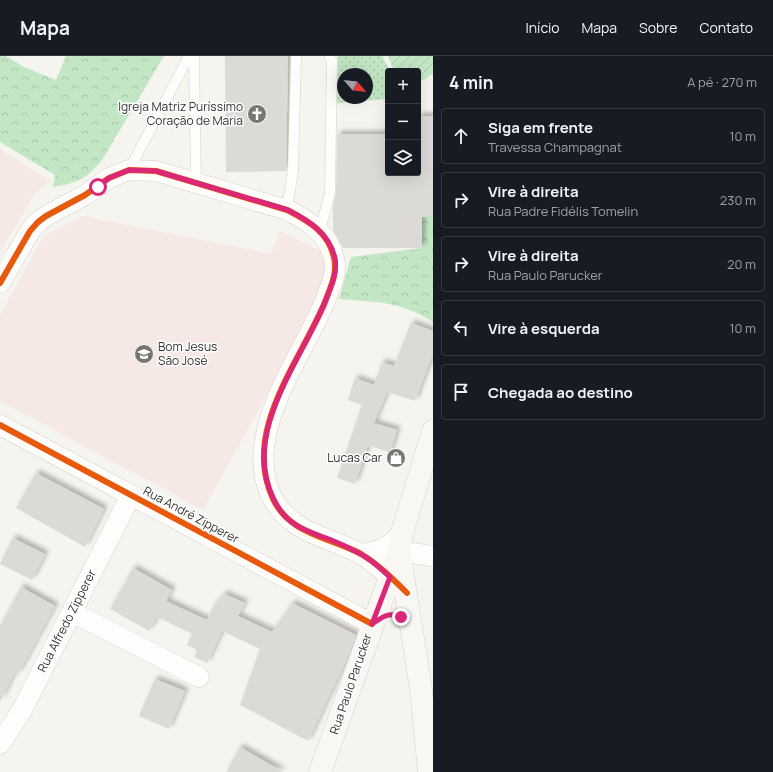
<!DOCTYPE html>
<html lang="pt">
<head>
<meta charset="utf-8">
<style>
  body { margin:0; font-family:Manrope,sans-serif; background:#242831; color:#f1f3f6 }
  .controls { position:absolute; right:12px; top:12px; display:grid; overflow:hidden; border-radius:4px; box-shadow:0 4px 16px #0002 }
  .controls button { width:36px; height:36px; display:grid; place-items:center; padding:0; border:0; border-bottom:1px solid #363941; background:#171b24; color:#f1f3f6; font:20px sans-serif }
  .compass { position:absolute; left:337px; top:12px; width:36px; height:36px; border-radius:50%; background:#171b24; box-shadow:0 4px 16px #0002; rotate:118deg }
  .stop { position:absolute; width:12px; height:12px; margin:-9px; border:3px solid #db2777; border-radius:50%; background:#fff }
  .stop.end { background:#db2777; border-color:#fff; box-shadow:0 1px 4px #0008 }
  .list { margin:0; padding:0; list-style:none }
  h2 { display:flex; justify-content:space-between; align-items:center; height:52px; margin:0; padding:0 16px; font-size:17px }
  h2 small { font-size:13px; font-weight:400; color:#9ea1a6 }
  .list li { display:grid; grid-template-columns:26px 1fr auto; gap:12px; align-items:center; box-sizing:border-box; height:56px; margin:0 8px 8px; padding:0 8px; border:1px solid #363941; border-radius:4px }
  .list b { display:block; font-size:15px; white-space:nowrap }
  .list p { margin:0; font-size:13px; white-space:nowrap; color:#9ea1a6 }
  .list em { font-size:13px; font-style:normal; color:#9ea1a6 }
  .icon { flex:none; width:22px; height:22px; fill:none; stroke:currentColor; stroke-width:2; stroke-linecap:round; stroke-linejoin:round }
  .map { position:relative; flex:none; width:433px; height:716px; overflow:hidden }
  header { display:flex; align-items:center; gap:24px; box-sizing:border-box; height:56px; padding:0 20px; background:#171b24; border-bottom:1px solid #363941 }
  header strong { font-size:19px }
  nav { display:flex; gap:22px; margin-inline-start:auto; font-size:14px }
  main { display:flex }
  aside { flex:1; background:#171b24 }
  .map>svg:first-child { display:block }
  .commercial { fill:#f5e8e5 }
  .forest { fill:url(#forest-crowns) }
  .park { fill:url(#park-dots); fill-rule:evenodd }
  .garden { fill:url(#garden-furrows) }
  .building { fill:#dcdad6; filter:url(#shadow) }
  .lines { fill:none; stroke-linecap:round; stroke-linejoin:round }
  .lane-casing { stroke:#d3d2cd; stroke-width:11 }
  .street-casing { stroke:#d3d2cd; stroke-width:21 }
  .secondary-casing { stroke:#d3d2cd; stroke-width:23 }
  .lane { stroke:#fefdfc; stroke-width:10 }
  .street { stroke:#fefdfc; stroke-width:20 }
  .secondary { stroke:#f9f7f4; stroke-width:22 }
  .cycleway-casing { stroke:#fff; stroke-width:8 }
  .cycleway { stroke:#e8590c; stroke-width:6 }
  .route { stroke:#db2777; stroke-width:5 }
  .labels { text-anchor:middle; stroke-width:3; stroke-linejoin:round; paint-order:stroke }
  .poi-label { font-size:12px; fill:#34322e; stroke:#fff; text-anchor:end }
  .street-label { font-size:12px; fill:#34322e; stroke:#fff }
</style>
</head>
<body>
<header>
<strong>Mapa</strong>
<nav><a>Início</a><a>Mapa</a><a>Sobre</a><a>Contato</a></nav>
</header>
<main>
<div class="map">
<svg width="433" height="716" viewBox="0 0 433 716">
  <defs>
    <pattern id="forest-crowns" width="20" height="18" patternUnits="userSpaceOnUse"><rect width="20" height="18" fill="#c3e7c4"/><path d="M2 6a3 3 0 1 1 6 0M12 15a3 3 0 1 1 6 0" fill="none" stroke="#a8c7a9"/></pattern>
    <pattern id="park-dots" width="8" height="8" patternUnits="userSpaceOnUse"><rect width="8" height="8" fill="#c3e7c4"/><path d="M2 2h.1M6 6h.1" fill="none" stroke="#a8c7a9" stroke-width="1.8" stroke-linecap="round"/></pattern>
    <pattern id="garden-furrows" width="10" height="10" patternUnits="userSpaceOnUse"><rect width="10" height="10" fill="#c3e7c4"/><path d="M-1 1l2-2M0 10L10 0M9 11l2-2" fill="none" stroke="#a8c7a9"/></pattern>
    <filter id="shadow"><feDropShadow dx="3.5" dy="-3.5" stdDeviation="2" flood-color="#0004"/></filter>
  </defs>
  <rect width="100%" height="100%" fill="#f6f4ee"/>
  <g class="commercial">
    <polygon points="0,93 51,125 35,137 0,196"/>
    <polygon points="82,160 272,198 279,175 335,202 320,235 268,337 203,454 0,345 0,259 44,179"/>
  </g>
  <g class="forest">
    <path d="M0,0H6L24,11L56,24L66,0H164L102,104C87,123 77,127 53,131L55,119L0,86Z"/>
    <path d="M422,161H433V266C400,245 376,246 339,243L351,201L422,192Z"/>
  </g>
  <path class="park" d="M338,0H382L389,13L388,43L337,47ZM343,18H367V42H343Z"/>
  <polygon class="garden" points="388,0 433,0 433,17 424,24 418,25 418,15 394,15"/>
  <g class="building">
    <polygon points="225,0 288,0 286,115 226,116"/>
    <polygon points="418,60 433,60 433,161 422,161 422,192 343,192 333,174 333,149 336,137 337,78 388,78 388,117 418,117"/>
    <polygon points="411,267 433,275 433,297 415,345 387,336 374,367 397,374 390,397 368,389 355,428 337,422 362,349 348,344 355,322 374,329 382,306 394,310"/>
    <polygon points="36,417 104,453 85,491 16,452"/>
    <polygon points="13,482 45,498 32,524 0,508"/>
    <polygon points="133,512 172,534 166,545 207,564 214,549 224,538 245,547 238,560 272,576 292,547 356,579 350,596 308,685 240,649 260,593 222,575 207,607 194,601 197,594 187,589 192,578 157,561 149,575 110,553"/>
    <polygon points="21,531 55,550 18,618 15,616 0,646 0,570"/>
    <polygon points="155,623 185,635 169,673 139,660"/>
    <polygon points="240,691 283,716 226,716"/>
  </g>
  <g class="lines">
    <defs>
      <g id="lane">
        <polyline points="194,0 196,127"/>
        <polyline points="129,114 189,0"/>
        <polyline points="287,154 293,115 296,0"/>
        <polyline points="320,174 330,137 332,5 329,0"/>
      </g>
      <g id="street">
        <path d="M0,227L30,175L38,166L46,160L85,139L109,122L129,114L156,115L287,154C309,165 328,177 334,202C338,216 330,232 325,245C302,302 238,382 274,445C293,477 328,481 359,497C375,506 388,519 401,532"/>
        <polyline points="0,369 372,568"/>
        <polyline points="399,495 433,500"/>
        <path d="M361,498C379,496 390,491 402,477"/>
        <polyline points="72,556 199,621"/>
        <polyline points="0,688 22,654 131,439"/>
      </g>
      <g id="secondary">
        <polyline points="320,716 399,496"/>
        <polyline points="429,716 421,633 399,495 402,477 433,375"/>
      </g>
    </defs>
    <use href="#lane" class="lane-casing"/>
    <use href="#street" class="street-casing"/>
    <use href="#secondary" class="secondary-casing"/>
    <use href="#lane" class="lane"/>
    <use href="#street" class="street"/>
    <use href="#secondary" class="secondary"/>
    <defs>
      <g id="cycleway">
        <path d="M0,227L30,175L38,166L46,160L85,139L109,122L129,114L156,115L287,154C309,165 329,177 334,202C338,217 330,232 325,246C300,306 241,375 273,443C290,479 330,481 361,498C378,508 393,523 407,537"/>
        <polyline points="0,369 372,568"/>
      </g>
    </defs>
    <use href="#cycleway" class="cycleway-casing"/>
    <use href="#cycleway" class="cycleway"/>
  </g>
  <g class="lines">
    <path class="route" d="M98,131L109,122L129,114L156,115L288,154C309,165 329,177 335,202C338,217 330,233 325,246C301,305 240,378 274,444C287,470 304,474 329,483C339,487 349,492 359,497C371,503 380,512 390,521L372,568C384,560 388,556 401,561"/>
  </g>
  <defs>
    <symbol id="church-disc" viewBox="-11 -11 22 22"><circle r="9.5" fill="#787671" stroke="#fff"/><path d="M-1.2-6h2.4v3.5h3.3v2.4h-3.3V6h-2.4V-.1h-3.3v-2.4h3.3Z" fill="#fff"/></symbol>
    <symbol id="school-disc" viewBox="-11 -11 22 22"><circle r="9.5" fill="#787671" stroke="#fff"/><path d="M0-5L7-2L0 1L-7-2ZM-4 1L0 2.5L4 1V4Q0 6-4 4Z" fill="#fff"/></symbol>
    <symbol id="shop-disc" viewBox="-11 -11 22 22"><circle r="9.5" fill="#787671" stroke="#fff"/><path d="M-5-2.5h2.3a2.7 3.5 0 0 1 5.4 0H5L5.5 6h-11ZM-1.5-2.5h3a1.5 2.3 0 0 0-3 0Z" fill="#fff"/></symbol>
  </defs>
  <g fill-rule="evenodd">
    <use href="#church-disc" x="246" y="47" width="22" height="22"/>
    <use href="#school-disc" x="133" y="287" width="22" height="22"/>
    <use href="#shop-disc" x="385" y="391" width="22" height="22"/>
  </g>
  <g class="labels">
    <g class="poi-label">
      <text x="243" y="55">Igreja Matriz Puríssimo<tspan x="243" dy="14">Coração de Maria</tspan></text>
      <text x="158" y="295" text-anchor="start">Bom Jesus<tspan x="158" dy="14">São José</tspan></text>
      <text x="382" y="406">Lucas Car</text>
    </g>
    <g class="street-label">
      <text transform="translate(191 459) rotate(28)" y="4">Rua André Zipperer</text>
      <text transform="translate(67 565) rotate(-63)" y="4">Rua Alfredo Zipperer</text>
      <text transform="translate(351 628) rotate(-71)" y="4">Rua Paulo Parucker</text>
    </g>
  </g>
</svg>
<div class="controls">
<button>+</button>
<button>−</button>
<button><svg class="icon" aria-label="layers" viewBox="0 0 24 24"><path d="M12 4l9 5-9 5-9-5zM3 14l9 5 9-5"/></svg></button>
</div>
<svg class="compass" viewBox="-18 -18 36 36"><path d="M0-13l5 13h-10z" fill="#e53935"/><path d="M0 13l5-13h-10z" fill="#9ea1a6"/></svg>
<div class="stop" style="left:98px;top:131px"></div>
<div class="stop end" style="left:401px;top:561px"></div>
</div>
<aside>
<h2>4 min<small>A pé · 270 m</small></h2>
<ul class="list">
<li><svg class="icon" aria-label="ahead" viewBox="0 0 24 24"><path d="M12 20V5M6 11l6-6 6 6"/></svg><div><b>Siga em frente</b><p>Travessa Champagnat</p></div><em>10 m</em></li>
<li><svg class="icon" aria-label="right" viewBox="0 0 24 24"><path d="M7 20v-9h11M14 6l5 5-5 5"/></svg><div><b>Vire à direita</b><p>Rua Padre Fidélis Tomelin</p></div><em>230 m</em></li>
<li><svg class="icon" aria-label="right" viewBox="0 0 24 24"><path d="M7 20v-9h11M14 6l5 5-5 5"/></svg><div><b>Vire à direita</b><p>Rua Paulo Parucker</p></div><em>20 m</em></li>
<li><svg class="icon" aria-label="left" viewBox="0 0 24 24"><path d="M17 20v-9H6M10 6l-5 5 5 5"/></svg><div><b>Vire à esquerda</b></div><em>10 m</em></li>
<li><svg class="icon" aria-label="arrive" viewBox="0 0 24 24"><path d="M6 21V4h12l-3 4 3 4H6"/></svg><div><b>Chegada ao destino</b></div></li>
</ul>
</aside>
</main>
</body>
</html>
